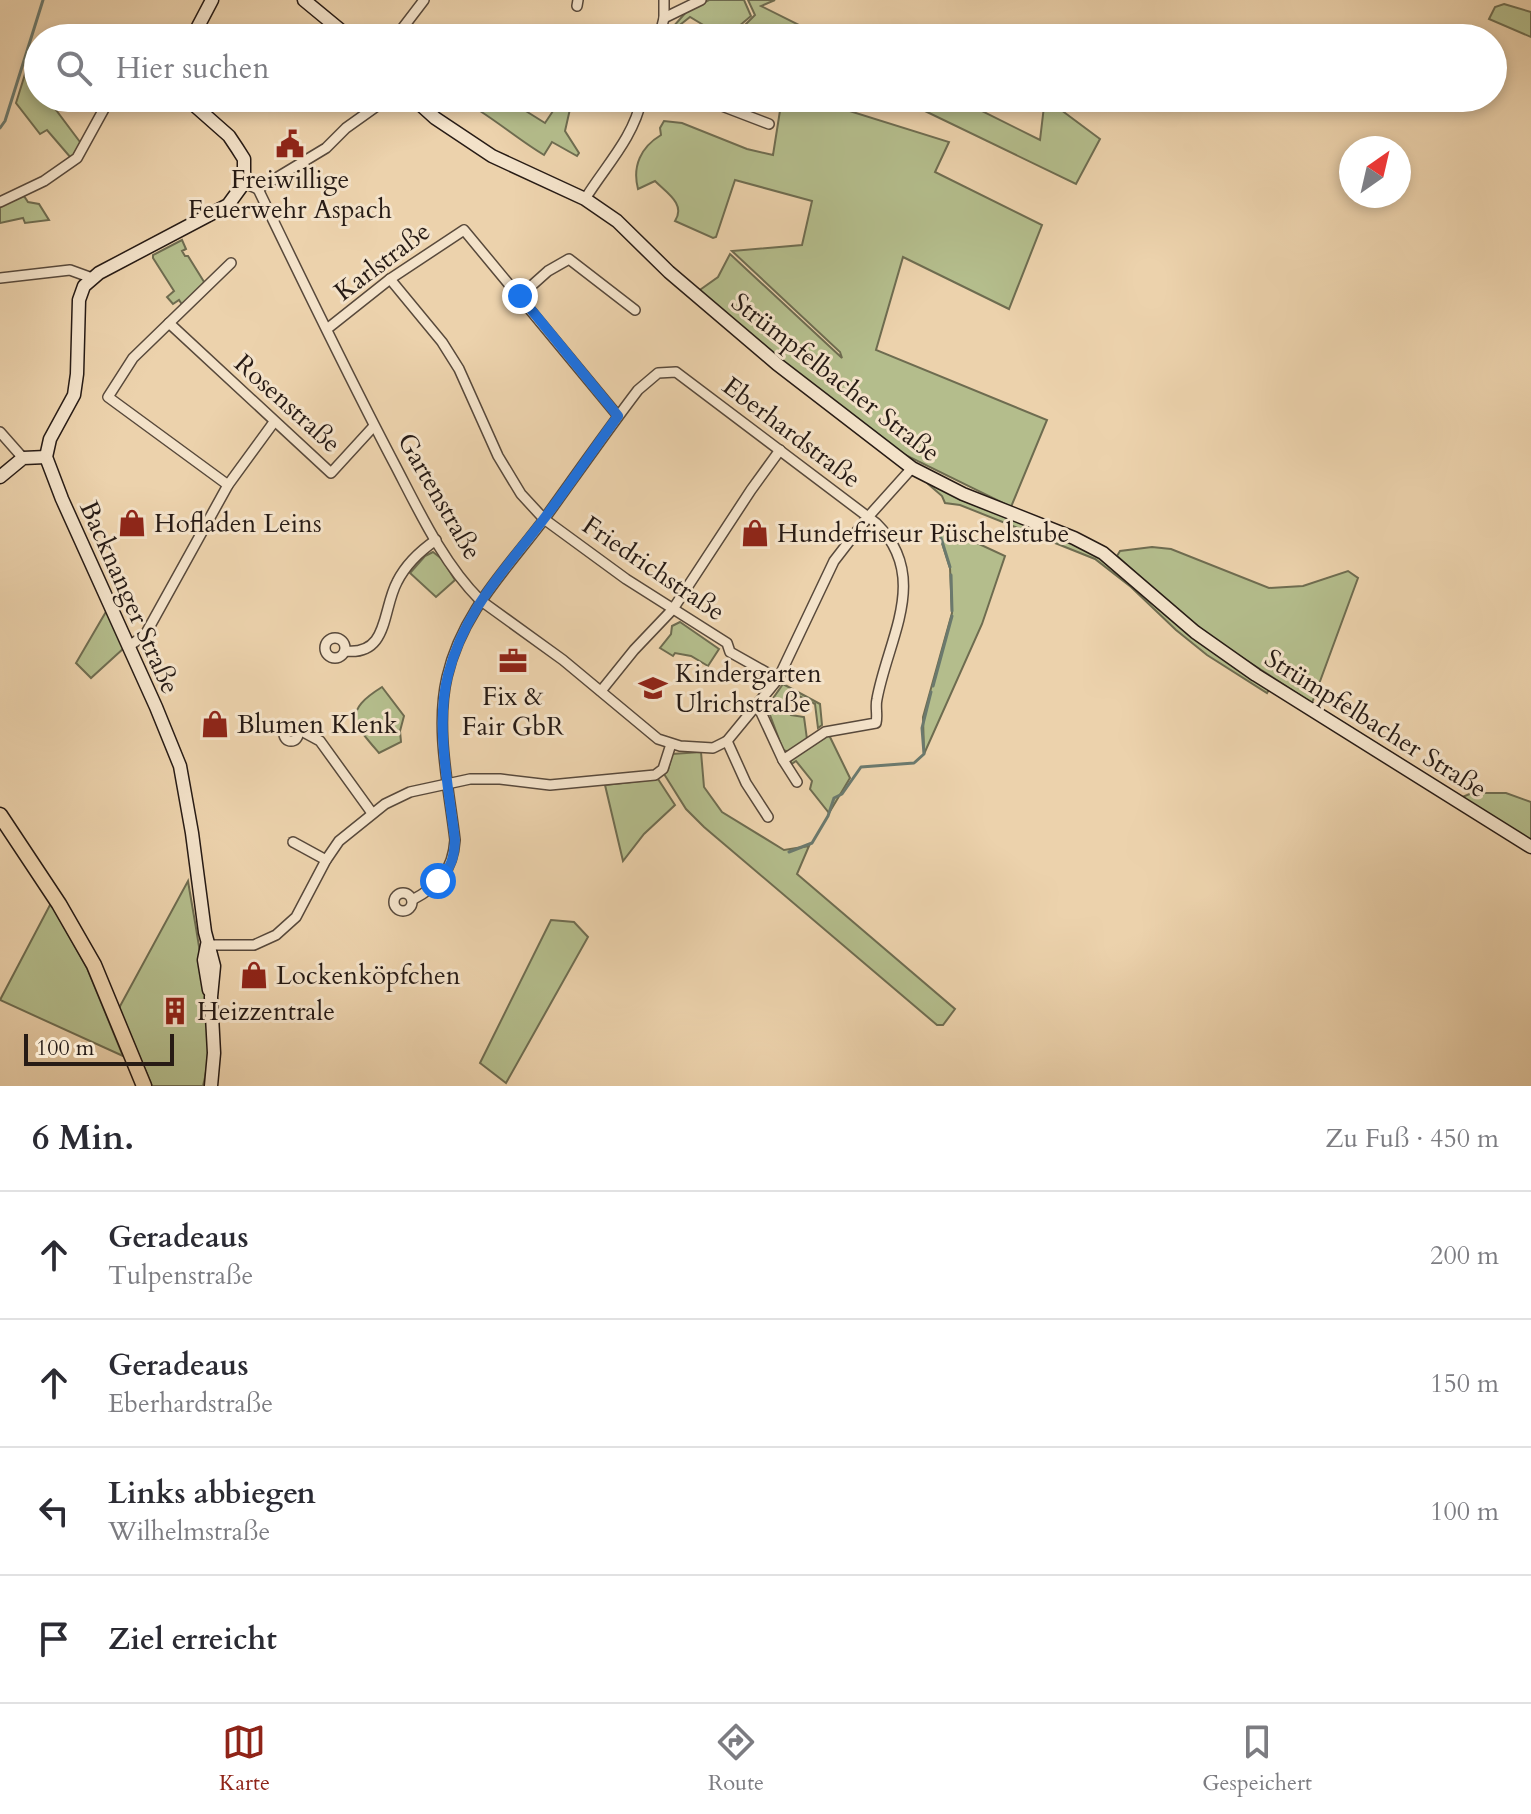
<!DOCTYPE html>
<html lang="de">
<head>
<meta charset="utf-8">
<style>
  body { margin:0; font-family:Cardo,serif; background:#f2f2f3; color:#2b2b33 }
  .compass { position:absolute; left:1339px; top:136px; width:72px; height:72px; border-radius:50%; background:#fff; box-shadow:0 4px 12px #0003; rotate:34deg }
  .scale { position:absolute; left:24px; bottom:20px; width:150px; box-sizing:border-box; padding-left:8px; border:4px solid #271b15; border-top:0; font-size:22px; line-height:28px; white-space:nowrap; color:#271b15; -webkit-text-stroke:6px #f3e2c9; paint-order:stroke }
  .stop { position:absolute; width:24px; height:24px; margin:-18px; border:6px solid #1a73e8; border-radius:50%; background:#fff }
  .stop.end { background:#1a73e8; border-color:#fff; box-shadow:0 2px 8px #0008 }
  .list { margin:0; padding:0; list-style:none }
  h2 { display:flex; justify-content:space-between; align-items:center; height:104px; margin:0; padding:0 32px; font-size:34px }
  h2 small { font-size:26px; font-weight:400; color:#7c7c81 }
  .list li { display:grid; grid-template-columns:52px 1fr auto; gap:24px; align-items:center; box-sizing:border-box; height:128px; padding:0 32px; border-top:2px solid #e1e1e2 }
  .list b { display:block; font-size:30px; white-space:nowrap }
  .list p { margin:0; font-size:26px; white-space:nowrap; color:#7c7c81 }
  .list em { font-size:26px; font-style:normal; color:#7c7c81 }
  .icon { flex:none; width:44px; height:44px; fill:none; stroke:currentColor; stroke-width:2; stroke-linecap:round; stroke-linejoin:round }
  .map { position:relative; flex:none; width:1531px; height:1086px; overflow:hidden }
  .search { position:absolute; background:#fff; box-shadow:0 4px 12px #0003; left:24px; right:24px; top:24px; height:88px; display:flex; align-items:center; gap:20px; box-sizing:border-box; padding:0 28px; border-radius:44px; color:#7c7c81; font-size:30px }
  .sheet { height:616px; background:#fff }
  nav { display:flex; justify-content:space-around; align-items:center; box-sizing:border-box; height:112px; border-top:2px solid #e1e1e2; background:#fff; font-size:22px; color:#7c7c81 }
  nav a { display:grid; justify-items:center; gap:4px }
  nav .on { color:#8f2418 }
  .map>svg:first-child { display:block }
  .green { fill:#b4bd8c; stroke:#6e6c50; stroke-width:2 }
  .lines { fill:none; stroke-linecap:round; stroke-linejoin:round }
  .stream { stroke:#6b796d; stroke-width:3 }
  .street-casing { stroke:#58493b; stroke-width:12 }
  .secondary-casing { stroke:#271b15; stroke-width:15 }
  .primary-casing { stroke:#271b15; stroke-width:17 }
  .street { stroke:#f3e2c9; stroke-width:9 }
  .secondary { stroke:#f3e2c9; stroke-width:12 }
  .primary { stroke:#ecd2ac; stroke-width:14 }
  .route { stroke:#1a73e8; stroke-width:10 }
  .labels { text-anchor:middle; stroke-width:6; stroke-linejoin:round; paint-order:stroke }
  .poi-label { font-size:26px; fill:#271b15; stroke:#f3e2c9; text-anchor:start }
  .street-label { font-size:26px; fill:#271b15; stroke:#f3e2c9 }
</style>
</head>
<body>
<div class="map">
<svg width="1531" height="1086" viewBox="0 0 1531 1086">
  <rect width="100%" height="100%" fill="#ecd2ac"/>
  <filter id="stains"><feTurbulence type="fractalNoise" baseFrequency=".0025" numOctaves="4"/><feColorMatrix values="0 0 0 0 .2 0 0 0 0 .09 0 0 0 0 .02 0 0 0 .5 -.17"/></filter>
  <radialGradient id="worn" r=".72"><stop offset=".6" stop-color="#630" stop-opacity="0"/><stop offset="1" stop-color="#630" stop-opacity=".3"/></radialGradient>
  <g class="green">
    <polygon points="709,0 744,0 751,16 725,38 698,38 705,26 690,17 676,28 672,28 688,10"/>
    <polygon points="748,0 775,0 761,6 825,38 772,38 745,25 755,15"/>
    <polygon points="1504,4 1531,12 1531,37 1489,19 1495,7"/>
    <polygon points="26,71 38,87 38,98 47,98 80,142 80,149 71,158 47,130 40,134 16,103"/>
    <path d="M487,98H505L545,123L559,102L570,109L565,131L579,153L577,156L552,142L544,155C522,142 502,125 480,111Z"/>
    <path d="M782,98H808L949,142L935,172L1042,225L1009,309L903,257L876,350L1047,420L1011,507L889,447L697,292L718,277L730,254L842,358L840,352L732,251L802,245L812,201L735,180L716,237L713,238L675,221C686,204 667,193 655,181L638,189C632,166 641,147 661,135L660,128L664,121L682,123L747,149L773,155Z"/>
    <polygon points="898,98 956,98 1040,140 1045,98 1100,139 1076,184"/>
    <polygon points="24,196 28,202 39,204 49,220 25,223 23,218 0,223 0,206"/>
    <polygon points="182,240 186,249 182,251 185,256 188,256 206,285 183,306 179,300 173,304 167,297 174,291 153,258 153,255"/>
    <polygon points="927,483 1074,543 1105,560 1270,688 1267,693 1207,655 1176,630 1131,587 1095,559 960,505 945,503 942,496"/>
    <polygon points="936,524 1005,556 982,624 924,754 923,717 952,613 950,568"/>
    <polygon points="1152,547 1171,549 1269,588 1303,586 1348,571 1358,578 1312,703 1198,629 1117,556 1120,551"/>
    <polygon points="433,552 442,559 455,580 436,597 410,573 425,556"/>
    <polygon points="107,610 124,648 91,678 76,663"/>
    <polygon points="680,622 719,649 708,666 691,656 675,653 673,656 660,648 671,634 672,626"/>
    <polygon points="783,684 820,704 822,725 818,728 815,704 795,694 786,709 791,715 804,717 807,739 789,752 783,750 767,707"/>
    <path d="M382,687L404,716L400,731L401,742L379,753C353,723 342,712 382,687Z"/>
    <polygon points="829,735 850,778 829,813 810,789 812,781 796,761 790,765 791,760"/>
    <polygon points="701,752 704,787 722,812 784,850 809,846 797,874 955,1009 943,1025 937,1025 704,827 686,809 664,774 668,770 672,754"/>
    <polygon points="658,779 675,805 644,834 623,861 605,785"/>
    <polygon points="1472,793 1506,793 1531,802 1531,841 1460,798"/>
    <path d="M188,881C197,937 218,1033 203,1086H152L119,1008Z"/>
    <polygon points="51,903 87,968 123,1056 0,1000"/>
    <polygon points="551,920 574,922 588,937 506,1083 480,1063"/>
  </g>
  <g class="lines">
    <g class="stream">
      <polyline points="0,128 5,121 43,0"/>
      <polyline points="941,538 950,567"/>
      <polyline points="951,575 952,611"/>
      <polyline points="933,686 952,616"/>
      <polyline points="789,852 812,843 828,816 834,798 842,794 861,767 914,763 924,754 922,728 931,692"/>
    </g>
    <defs>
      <g id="street">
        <polyline points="577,6 578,0"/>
        <polyline points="664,18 701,0"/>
        <polyline points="404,28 415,38"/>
        <polyline points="395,38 424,0"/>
        <polyline points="659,38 664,18 664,0"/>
        <polyline points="701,98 769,124"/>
        <polyline points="641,104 666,103 674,98"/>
        <polyline points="244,183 258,189 326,148 346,128 388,98"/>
        <path d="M258,189C303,282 347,374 395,465C419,511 443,563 480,600L563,660L658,739L680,746L713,748L727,741L778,679L834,561L868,517L912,468"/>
        <path d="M585,199C606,165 633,139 642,98"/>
        <polyline points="0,202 44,181 77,158 110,98"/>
        <polyline points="0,278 70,270 92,278"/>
        <polyline points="390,279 442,342 459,369 498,456 521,494 544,519 626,579 727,643 730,652 778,679"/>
        <polyline points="520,296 548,271 569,259 635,310"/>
        <polyline points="169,323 331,473 374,426"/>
        <polyline points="327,329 390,279 464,230 618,416"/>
        <polyline points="0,432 23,458"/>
        <polyline points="228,485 108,397 133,358 231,263"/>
        <circle cx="335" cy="648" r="10"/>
        <polyline points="129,646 145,635 228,485 274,422"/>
        <path d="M345,651C389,656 382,610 397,582C406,564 420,551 436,540"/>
        <polyline points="601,691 634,650 673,609 751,490 780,450"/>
        <polyline points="758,706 783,760 797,782"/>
        <circle cx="291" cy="734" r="7"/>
        <polyline points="296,728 320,741 372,813"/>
        <polyline points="727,741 746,783 768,817"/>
        <polyline points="293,842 326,860"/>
        <circle cx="403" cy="902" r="9"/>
        <path d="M412,900C439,886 453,870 455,840C449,788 435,729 447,677C462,612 507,569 545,518C576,475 606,432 638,390L658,373L676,372L876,523C931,577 888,638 877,699C875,707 878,715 876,723L825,732L783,760"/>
        <polyline points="207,945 254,945 276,935 296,917 326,860 339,841 385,804 410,792 470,779 500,779 550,785 655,775 663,769 671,744"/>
      </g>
      <g id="secondary">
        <polyline points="304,0 350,38"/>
        <polyline points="192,38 212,0"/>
        <polyline points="186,98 229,136 237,148 244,159 244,183 228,205 99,273 84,286 79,300 77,374 74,395 50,439 46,457 62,499 156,707 180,766 192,833 205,932 214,966 211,997 214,1053 211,1086"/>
        <polyline points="413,98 435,118 492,156 585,199 617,221 669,272 777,364 912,468 963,494 1074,538 1103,553 1195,632 1256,675 1531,847"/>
        <polyline points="0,477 23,458 46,457"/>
        <polyline points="207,945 204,960 209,990"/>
      </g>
      <polyline id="primary" points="0,815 59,904 94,965 144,1086"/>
    </defs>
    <use href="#street" class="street-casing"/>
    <use href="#secondary" class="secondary-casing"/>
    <use href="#primary" class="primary-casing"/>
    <use href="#street" class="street"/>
    <use href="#secondary" class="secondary"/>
    <use href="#primary" class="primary"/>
  </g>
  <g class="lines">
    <path class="route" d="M438,881C451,868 454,859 455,840C449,790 435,725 448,675C464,611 504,571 543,520C569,486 593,450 618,416L520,296"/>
  </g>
  <defs>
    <symbol id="civic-bare" viewBox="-9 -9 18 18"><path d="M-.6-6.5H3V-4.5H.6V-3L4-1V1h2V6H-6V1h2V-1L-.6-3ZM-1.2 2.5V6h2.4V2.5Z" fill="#8f2418" stroke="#f3e2c9" stroke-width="2.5" paint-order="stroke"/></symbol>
    <symbol id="shop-bare" viewBox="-9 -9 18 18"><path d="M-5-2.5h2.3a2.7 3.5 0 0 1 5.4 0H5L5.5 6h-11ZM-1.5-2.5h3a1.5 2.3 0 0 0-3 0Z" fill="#8f2418" stroke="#f3e2c9" stroke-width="2.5" paint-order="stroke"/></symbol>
    <symbol id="office-bare" viewBox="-9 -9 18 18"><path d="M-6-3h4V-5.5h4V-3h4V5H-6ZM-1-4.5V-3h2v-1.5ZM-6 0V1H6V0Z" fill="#8f2418" stroke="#f3e2c9" stroke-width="2.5" paint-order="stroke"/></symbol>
    <symbol id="school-bare" viewBox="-9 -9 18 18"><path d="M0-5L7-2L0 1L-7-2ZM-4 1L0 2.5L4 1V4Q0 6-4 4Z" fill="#8f2418" stroke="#f3e2c9" stroke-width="2.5" paint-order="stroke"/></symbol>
    <symbol id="building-bare" viewBox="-9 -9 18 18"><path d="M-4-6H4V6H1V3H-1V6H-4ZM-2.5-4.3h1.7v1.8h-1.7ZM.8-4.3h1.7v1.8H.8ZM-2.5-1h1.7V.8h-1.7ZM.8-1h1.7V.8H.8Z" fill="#8f2418" stroke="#f3e2c9" stroke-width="2.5" paint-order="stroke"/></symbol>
  </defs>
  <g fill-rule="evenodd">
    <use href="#civic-bare" x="270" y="124" width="40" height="40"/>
    <use href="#shop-bare" x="112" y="503" width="40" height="40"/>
    <use href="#shop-bare" x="735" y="513" width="40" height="40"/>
    <use href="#office-bare" x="493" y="641" width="40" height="40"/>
    <use href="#school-bare" x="633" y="668" width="40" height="40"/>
    <use href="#shop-bare" x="195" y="704" width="40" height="40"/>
    <use href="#shop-bare" x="234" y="955" width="40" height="40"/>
    <use href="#building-bare" x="155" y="991" width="40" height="40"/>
  </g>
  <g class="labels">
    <g class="poi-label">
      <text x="290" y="188" text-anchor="middle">Freiwillige<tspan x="290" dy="30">Feuerwehr Aspach</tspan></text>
      <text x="154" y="532">Hofladen Leins</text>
      <text x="777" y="542">Hundefriseur Püschelstube</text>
      <text x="675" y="682">Kindergarten<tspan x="675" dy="30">Ulrichstraße</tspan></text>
      <text x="513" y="705" text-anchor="middle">Fix &amp;<tspan x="513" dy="30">Fair GbR</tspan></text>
      <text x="237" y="733">Blumen Klenk</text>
      <text x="276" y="984">Lockenköpfchen</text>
      <text x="197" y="1020">Heizzentrale</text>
    </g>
    <g class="street-label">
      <text transform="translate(382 261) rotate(-37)" y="9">Karlstraße</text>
      <text transform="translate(836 377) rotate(38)" y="9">Strümpfelbacher Straße</text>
      <text transform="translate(288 403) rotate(42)" y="9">Rosenstraße</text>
      <text transform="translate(792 432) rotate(37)" y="9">Eberhardstraße</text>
      <text transform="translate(440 496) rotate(60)" y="9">Gartenstraße</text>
      <text transform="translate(654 568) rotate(34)" y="9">Friedrichstraße</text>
      <text transform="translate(130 597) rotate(66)" y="9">Backnanger Straße</text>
      <text transform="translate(1376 723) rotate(32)" y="9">Strümpfelbacher Straße</text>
    </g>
  </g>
  <rect width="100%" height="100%" filter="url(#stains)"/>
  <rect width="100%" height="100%" fill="url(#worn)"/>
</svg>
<svg class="compass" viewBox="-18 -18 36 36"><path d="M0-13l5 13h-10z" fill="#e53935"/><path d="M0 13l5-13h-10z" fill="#7c7c81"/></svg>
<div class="scale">100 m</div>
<div class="stop" style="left:438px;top:881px"></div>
<div class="stop end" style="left:520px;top:296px"></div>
<div class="search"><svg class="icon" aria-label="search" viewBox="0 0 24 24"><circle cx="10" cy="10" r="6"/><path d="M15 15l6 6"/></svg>Hier suchen</div>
</div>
<section class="sheet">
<h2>6 Min.<small>Zu Fuß · 450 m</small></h2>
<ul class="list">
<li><svg class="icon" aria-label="ahead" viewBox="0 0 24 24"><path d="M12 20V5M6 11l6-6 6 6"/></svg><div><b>Geradeaus</b><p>Tulpenstraße</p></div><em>200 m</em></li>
<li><svg class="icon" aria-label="ahead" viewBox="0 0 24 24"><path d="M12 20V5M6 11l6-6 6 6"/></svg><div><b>Geradeaus</b><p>Eberhardstraße</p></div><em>150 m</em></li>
<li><svg class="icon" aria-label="left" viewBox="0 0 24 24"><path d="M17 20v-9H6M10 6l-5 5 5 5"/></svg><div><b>Links abbiegen</b><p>Wilhelmstraße</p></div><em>100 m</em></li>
<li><svg class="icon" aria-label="arrive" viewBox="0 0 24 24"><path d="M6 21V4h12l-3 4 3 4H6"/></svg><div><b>Ziel erreicht</b></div></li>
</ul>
</section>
<nav>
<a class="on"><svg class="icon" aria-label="map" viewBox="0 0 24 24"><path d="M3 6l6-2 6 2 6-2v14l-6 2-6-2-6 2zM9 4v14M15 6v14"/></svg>Karte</a>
<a><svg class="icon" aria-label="directions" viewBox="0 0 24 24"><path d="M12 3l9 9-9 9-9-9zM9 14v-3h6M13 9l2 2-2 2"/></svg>Route</a>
<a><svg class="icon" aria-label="saved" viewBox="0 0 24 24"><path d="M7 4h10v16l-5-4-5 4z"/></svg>Gespeichert</a>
</nav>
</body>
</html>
